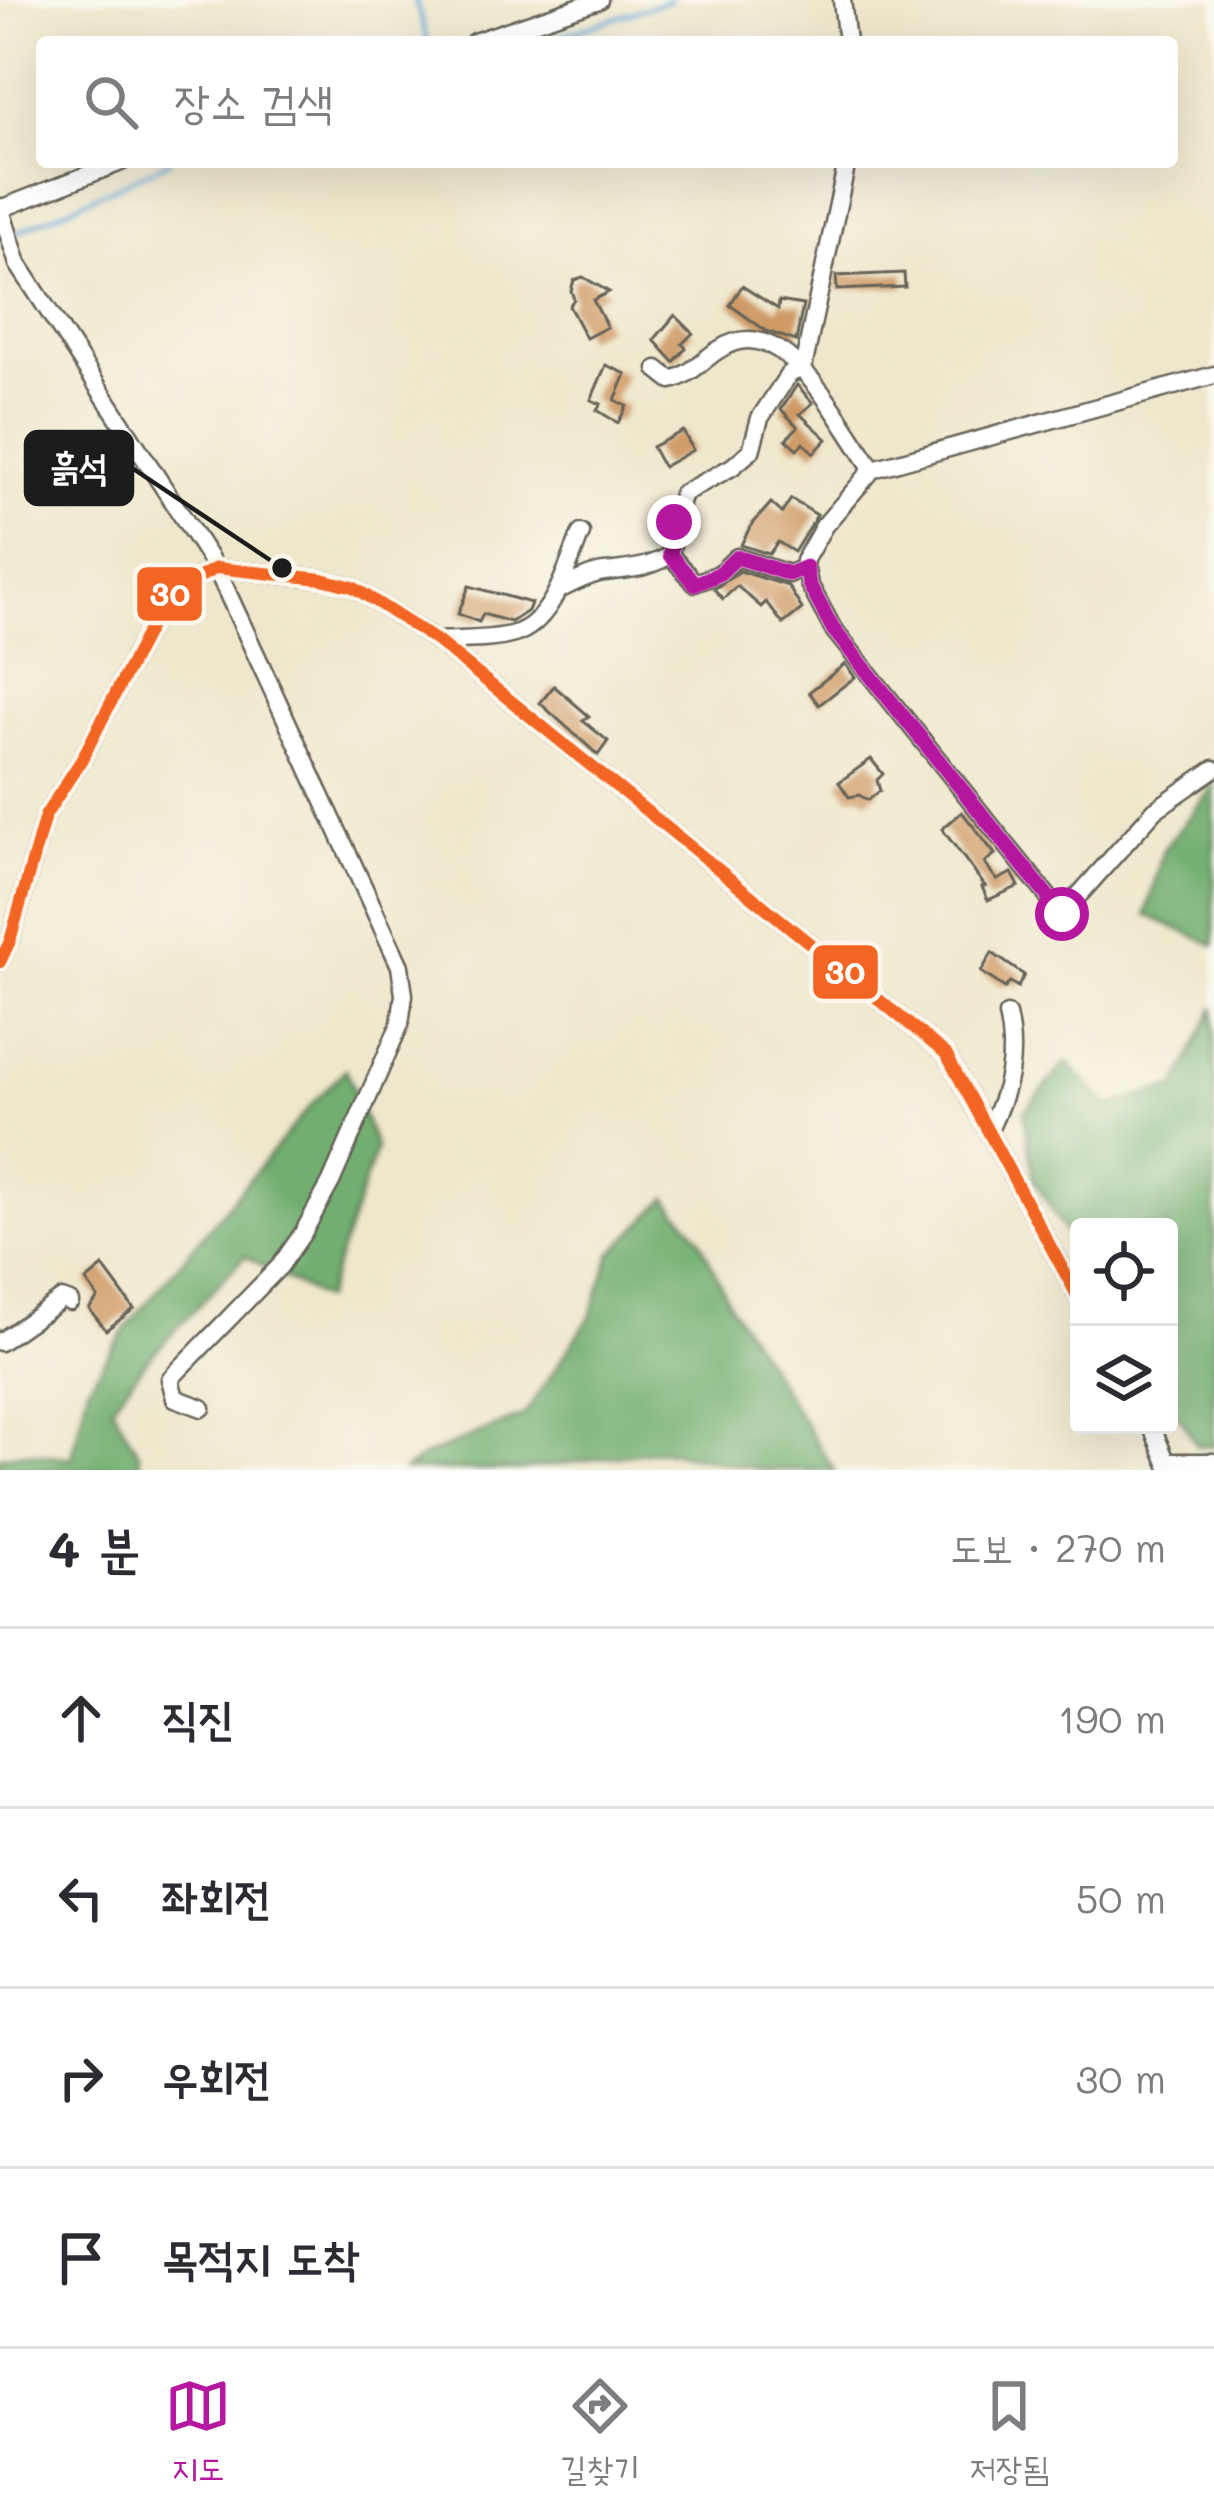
<!DOCTYPE html>
<html lang="ko">
<head>
<meta charset="utf-8">
<style>
  body { margin:0; font-family:Mali,"Poor Story",sans-serif; background:#f2f2f3; color:#2b2b33 }
  .controls { position:absolute; right:36px; bottom:36px; display:grid; overflow:hidden; border-radius:12px; box-shadow:0 12px 48px #0002 }
  .controls button { width:108px; height:108px; display:grid; place-items:center; padding:0; border:0; border-bottom:3px solid #e1e1e2; background:#fff; color:#2b2b33; font:60px sans-serif }
  .stop { position:absolute; width:36px; height:36px; margin:-27px; border:9px solid #b5179e; border-radius:50%; background:#fff }
  .stop.end { background:#b5179e; border-color:#fff; box-shadow:0 3px 12px #0008 }
  .list { margin:0; padding:0; list-style:none }
  h2 { display:flex; justify-content:space-between; align-items:center; height:156px; margin:0; padding:0 48px; font-size:51px }
  h2 small { font-size:39px; font-weight:400; color:#7c7c81 }
  .list li { display:grid; grid-template-columns:78px 1fr auto; gap:36px; align-items:center; box-sizing:border-box; height:180px; padding:0 48px; border-top:3px solid #e1e1e2 }
  .list b { display:block; font-size:45px; white-space:nowrap }
  .list em { font-size:39px; font-style:normal; color:#7c7c81 }
  .icon { flex:none; width:66px; height:66px; fill:none; stroke:currentColor; stroke-width:2; stroke-linecap:round; stroke-linejoin:round }
  .map { position:relative; flex:none; width:1214px; height:1470px; overflow:hidden }
  .search { position:absolute; background:#fff; box-shadow:0 12px 48px #0002; left:36px; right:36px; top:36px; height:132px; display:flex; align-items:center; gap:30px; box-sizing:border-box; padding:0 42px; border-radius:12px; color:#7c7c81; font-size:45px }
  .sheet { height:876px; background:#fff }
  nav { display:flex; justify-content:space-around; align-items:center; box-sizing:border-box; height:168px; border-top:3px solid #e1e1e2; background:#fff; font-size:33px; color:#7c7c81 }
  nav a { display:grid; justify-items:center; gap:6px }
  nav .on { color:#b5179e }
  .map>svg:first-child { display:block }
  .forest { fill:#71ae6f; stroke:#466546; stroke-width:3 }
  .lines { fill:none; stroke-linecap:round; stroke-linejoin:round }
  .stream { stroke:#63a7d8; stroke-width:4.5 }
  .building { fill:#cf9a65 }
  .minor-casing { stroke:#666359; stroke-width:21 }
  .minor { stroke:#fff; stroke-width:16 }
  .bus-1-casing { stroke:#fbf7ec; stroke-width:21 }
  .bus-1 { stroke:#f26522; stroke-width:12 }
  .route { stroke:#b5179e; stroke-width:15 }
  .leader { fill:none; stroke:#1c1c1c; stroke-width:4.5 }
  .callout-dot { fill:#1c1c1c; stroke:#fbf7ec; stroke-width:4.5 }
  .callout { fill:#1c1c1c; stroke:#1c1c1c; stroke-width:4.5 }
  .callout-label { font-size:36px; text-anchor:middle; font-weight:bold; fill:#fff }
  .line-badge { stroke:#fbf7ec; stroke-width:4.5 }
  .badge-label { font-size:33px; text-anchor:middle; font-weight:bold; fill:#fff }
</style>
</head>
<body>
<div class="map">
<svg width="1214" height="1470" viewBox="0 0 1214 1470">
  <rect width="100%" height="100%" fill="#fbf7ec"/>
  <filter id="ink" filterUnits="userSpaceOnUse"><feTurbulence type="fractalNoise" baseFrequency=".00833" numOctaves="2"/><feDisplacementMap in="SourceGraphic" scale="24" xChannelSelector="R" yChannelSelector="G"/><feConvolveMatrix kernelMatrix="1 2 1 2 8 2 1 2 1" color-interpolation-filters="sRGB"/></filter>
  <filter id="wash" filterUnits="userSpaceOnUse"><feTurbulence type="fractalNoise" baseFrequency=".004" numOctaves="4" result="noise"/><feDisplacementMap in="SourceGraphic" scale="48" xChannelSelector="R" yChannelSelector="G"/><feGaussianBlur stdDeviation="2.7" result="paint"/><feColorMatrix in="noise" values="0 0 0 0 0 0 0 0 0 0 0 0 0 0 0 0 0 1.4 0 .05"/><feComposite in="paint" operator="in"/></filter>
  <g filter="url(#wash)">
    <rect width="100%" height="100%" fill="#eee7cb"/>
    <g class="forest">
      <polygon points="1214,785 1214,945 1146,915 1163,850"/>
      <polygon points="1214,1007 1214,1446 1197,1446 1182,1420 1169,1409 1169,1227 1079,1227 1079,1257 1034,1179 1024,1112 1067,1062 1108,1106 1177,1086"/>
      <polygon points="346,1069 376,1149 324,1300 245,1256 142,1366 112,1406 139,1454 140,1470 0,1470 0,1456 26,1452 72,1458 88,1386 130,1323 312,1104"/>
      <polygon points="667,1198 699,1237 730,1305 834,1470 765,1470 660,1450 518,1470 404,1470 422,1457 524,1415 590,1317 611,1254"/>
    </g>
    <g class="lines">
      <g class="stream">
        <polyline points="415,0 428,42"/>
        <polyline points="541,42 671,0"/>
        <polyline points="0,240 169,162"/>
      </g>
    </g>
    <g id="blocks">
      <g class="building">
        <polygon points="904,273 905,287 837,290 836,276"/>
        <polygon points="583,277 609,292 593,300 607,327 586,338 569,306 574,299 571,291 574,280"/>
        <polygon points="742,286 778,309 779,301 803,305 796,341 766,331 730,305"/>
        <polygon points="675,315 693,333 682,344 686,348 674,362 654,340"/>
        <polygon points="606,365 626,374 615,400 627,406 618,423 597,410 601,404 591,400"/>
        <polygon points="797,385 813,403 800,414 827,439 814,453 803,443 797,449 786,439 798,427 781,409"/>
        <polygon points="683,431 693,450 663,467 652,447"/>
        <polygon points="791,499 817,515 794,552 778,542 769,554 741,545 750,527 771,503 782,513"/>
        <polygon points="740,571 788,586 802,609 783,624 766,602 761,607 737,586 723,599 714,589"/>
        <polygon points="469,586 531,603 528,611 511,622 483,614 479,622 458,614"/>
        <polygon points="845,664 855,677 819,705 809,692"/>
        <polygon points="554,686 589,716 583,721 608,741 598,755 540,703"/>
        <polygon points="871,759 883,774 877,780 880,791 868,800 859,795 849,797 839,782"/>
        <polygon points="962,812 995,854 984,863 997,880 1012,873 1019,886 988,900 982,887 985,886 942,829"/>
        <polygon points="992,953 1024,975 1018,987 1010,982 1005,988 981,972"/>
        <polygon points="103,1267 134,1309 106,1330 89,1309 98,1298 86,1281"/>
      </g>
    </g>
  </g>
  <g filter="url(#ink)">
    <use href="#blocks" fill-opacity="0" stroke="#666359" stroke-width="3"/>
    <g class="lines">
      <defs>
        <g id="minor">
          <polyline points="842,0 847,42"/>
          <polyline points="474,42 599,0"/>
          <polyline points="0,207 18,264 216,568 400,966 404,995 400,1024 331,1182 303,1233 280,1266 170,1379 175,1398 202,1408"/>
          <polyline points="0,209 121,162"/>
          <path d="M657,369L671,380C696,374 709,350 735,342C793,324 843,429 873,469L824,526L804,561L809,584L833,629L1062,914L1155,810L1214,769"/>
          <polyline points="873,469 1214,375"/>
          <polyline points="670,555 695,583 719,574 737,557 789,574 805,567"/>
          <path d="M557,591C571,584 588,574 604,572C629,569 647,569 670,555L682,494L732,467L751,451L760,418L789,374L803,368L847,162"/>
          <path d="M437,641C461,639 491,641 514,634C553,623 567,566 581,533"/>
          <polyline points="0,962 10,941 45,816 82,759 165,597 216,568 322,579 353,587 437,641 946,1054 1079,1299"/>
          <path d="M990,1128C1008,1090 1017,1058 1007,1015"/>
          <polyline points="0,1342 62,1299 70,1302"/>
          <polyline points="1151,1425 1170,1470"/>
          <polyline points="1168,1462 1214,1462"/>
        </g>
      </defs>
      <use href="#minor" class="minor-casing"/>
      <use href="#minor" class="minor"/>
      <defs>
        <polyline id="bus-1" points="0,962 10,941 45,816 82,759 165,597 216,568 322,579 353,587 437,641 946,1054 1079,1299"/>
      </defs>
      <use href="#bus-1" class="bus-1-casing"/>
      <use href="#bus-1" class="bus-1"/>
    </g>
  </g>
  <g class="lines" filter="url(#ink)">
    <polyline class="route" points="674,522 670,555 695,584 719,574 737,557 789,574 806,567 809,584 833,629 1062,914"/>
  </g>
  <path class="leader" d="M282 568L132 468"/>
  <circle class="callout-dot" cx="282" cy="568" r="12"/>
  <rect class="callout" x="26" y="432" width="106" height="72" rx="12"/>
  <g class="callout-label">
    <text x="79" y="480">흙석</text>
  </g>
  <g class="line-badge">
    <rect x="135" y="565" width="69" height="58" rx="12" fill="#f26522"/>
    <rect x="811" y="943" width="69" height="58" rx="12" fill="#f26522"/>
  </g>
  <g class="badge-label">
    <text x="170" y="606">30</text>
    <text x="845" y="984">30</text>
  </g>
</svg>
<div class="controls">
<button><svg class="icon" aria-label="locate" viewBox="0 0 24 24"><circle cx="12" cy="12" r="6"/><path d="M12 2v4M12 18v4M2 12h4M18 12h4"/></svg></button>
<button><svg class="icon" aria-label="layers" viewBox="0 0 24 24"><path d="M12 4l9 5-9 5-9-5zM3 14l9 5 9-5"/></svg></button>
</div>
<div class="stop" style="left:1062px;top:914px"></div>
<div class="stop end" style="left:674px;top:522px"></div>
<div class="search"><svg class="icon" aria-label="search" viewBox="0 0 24 24"><circle cx="10" cy="10" r="6"/><path d="M15 15l6 6"/></svg>장소 검색</div>
</div>
<section class="sheet">
<h2>4 분<small>도보 · 270 m</small></h2>
<ul class="list">
<li><svg class="icon" aria-label="ahead" viewBox="0 0 24 24"><path d="M12 20V5M6 11l6-6 6 6"/></svg><div><b>직진</b></div><em>190 m</em></li>
<li><svg class="icon" aria-label="left" viewBox="0 0 24 24"><path d="M17 20v-9H6M10 6l-5 5 5 5"/></svg><div><b>좌회전</b></div><em>50 m</em></li>
<li><svg class="icon" aria-label="right" viewBox="0 0 24 24"><path d="M7 20v-9h11M14 6l5 5-5 5"/></svg><div><b>우회전</b></div><em>30 m</em></li>
<li><svg class="icon" aria-label="arrive" viewBox="0 0 24 24"><path d="M6 21V4h12l-3 4 3 4H6"/></svg><div><b>목적지 도착</b></div></li>
</ul>
</section>
<nav>
<a class="on"><svg class="icon" aria-label="map" viewBox="0 0 24 24"><path d="M3 6l6-2 6 2 6-2v14l-6 2-6-2-6 2zM9 4v14M15 6v14"/></svg>지도</a>
<a><svg class="icon" aria-label="directions" viewBox="0 0 24 24"><path d="M12 3l9 9-9 9-9-9zM9 14v-3h6M13 9l2 2-2 2"/></svg>길찾기</a>
<a><svg class="icon" aria-label="saved" viewBox="0 0 24 24"><path d="M7 4h10v16l-5-4-5 4z"/></svg>저장됨</a>
</nav>
</body>
</html>
